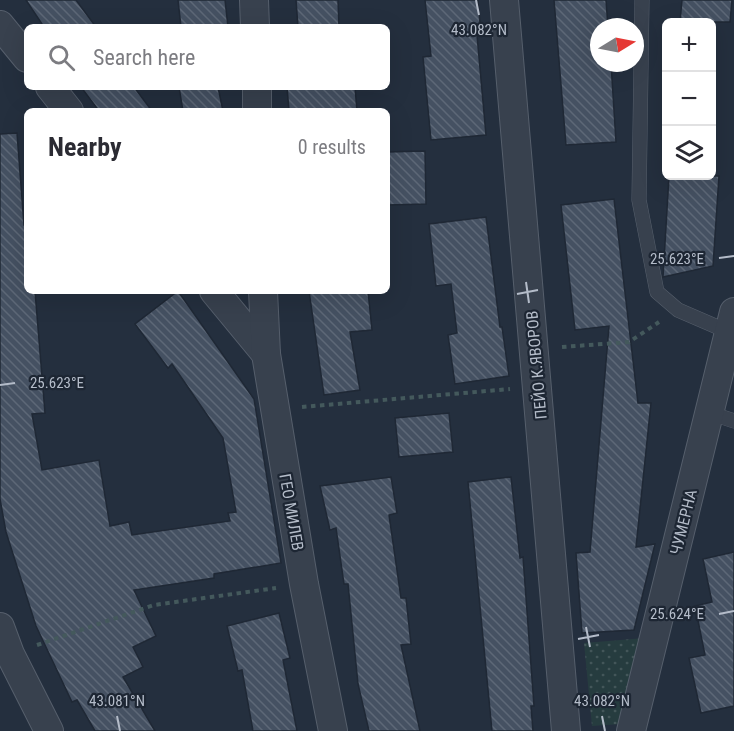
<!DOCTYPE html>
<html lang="en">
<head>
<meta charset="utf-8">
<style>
  body { margin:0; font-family:"Roboto Condensed",sans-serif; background:#f2f2f3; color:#2b2b33 }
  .controls { position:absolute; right:18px; top:18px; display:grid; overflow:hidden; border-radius:9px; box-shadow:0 6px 24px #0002 }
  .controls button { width:54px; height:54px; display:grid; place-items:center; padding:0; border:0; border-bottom:2px solid #e1e1e2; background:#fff; color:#2b2b33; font:30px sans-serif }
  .compass { position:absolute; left:590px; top:18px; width:54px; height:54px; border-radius:50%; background:#fff; box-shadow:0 6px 24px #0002; rotate:80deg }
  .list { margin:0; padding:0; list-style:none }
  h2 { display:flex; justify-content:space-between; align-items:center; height:78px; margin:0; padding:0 24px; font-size:26px }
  h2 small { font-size:20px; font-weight:400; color:#7c7c81 }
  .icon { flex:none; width:33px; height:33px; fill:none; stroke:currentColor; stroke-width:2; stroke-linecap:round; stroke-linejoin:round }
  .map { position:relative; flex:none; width:734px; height:731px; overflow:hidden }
  .search { position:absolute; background:#fff; box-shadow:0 6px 24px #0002; left:24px; top:24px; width:366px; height:66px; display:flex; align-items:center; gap:15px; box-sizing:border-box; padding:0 21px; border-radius:9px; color:#7c7c81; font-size:22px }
  .panel { position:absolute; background:#fff; box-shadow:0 6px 24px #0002; left:24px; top:108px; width:366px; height:186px; border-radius:9px }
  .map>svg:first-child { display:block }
  .grass { fill:url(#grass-dots) }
  .building { fill:url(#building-back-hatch); stroke:#1f2835; stroke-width:1.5 }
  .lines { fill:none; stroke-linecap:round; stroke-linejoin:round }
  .service-casing { stroke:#565f6c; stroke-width:15 }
  .minor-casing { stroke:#565f6c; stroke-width:30 }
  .path { stroke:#44595c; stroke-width:4; stroke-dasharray:4.5 4.5; stroke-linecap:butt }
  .service { stroke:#38414e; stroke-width:14 }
  .minor { stroke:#38414e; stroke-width:28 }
  .ticks { fill:none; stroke:#b4bcc9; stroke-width:2 }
  .labels { text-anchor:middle; stroke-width:4.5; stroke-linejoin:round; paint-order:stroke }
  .street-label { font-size:16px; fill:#b4bcc9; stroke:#1d2633 }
  .ticks-label { font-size:15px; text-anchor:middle; fill:#b4bcc9; stroke:#1d2633; stroke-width:4.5; stroke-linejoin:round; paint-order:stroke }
</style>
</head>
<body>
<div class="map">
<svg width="734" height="731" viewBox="0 0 734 731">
  <defs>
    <pattern id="grass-dots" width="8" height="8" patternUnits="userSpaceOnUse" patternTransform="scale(1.5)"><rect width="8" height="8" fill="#263c3f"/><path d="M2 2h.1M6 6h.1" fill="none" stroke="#435659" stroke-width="1.8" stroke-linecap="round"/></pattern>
    <pattern id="building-back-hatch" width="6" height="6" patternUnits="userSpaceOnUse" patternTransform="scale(1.5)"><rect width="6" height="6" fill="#455162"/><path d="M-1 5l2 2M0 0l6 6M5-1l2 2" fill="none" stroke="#5d6877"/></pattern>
  </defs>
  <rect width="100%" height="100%" fill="#242f3e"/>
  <polygon class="grass" points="645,638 621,724 592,726 584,643"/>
  <g class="building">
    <polygon points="26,0 76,0 96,27 44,27"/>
    <polygon points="178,0 225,0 228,27 181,27"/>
    <polygon points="296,0 338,0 339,27 298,27"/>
    <polygon points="425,0 478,0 481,35 477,35 486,135 431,140 423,57 431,56"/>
    <polygon points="554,0 606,0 608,27 599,27 599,63 611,63 616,142 566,145"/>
    <polygon points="682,0 732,0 730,22 680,22"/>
    <polygon points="81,87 134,87 152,111 99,111"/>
    <polygon points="179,87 218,87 223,111 183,111"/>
    <polygon points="287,87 355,87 357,111 289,111"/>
    <polygon points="17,133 24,225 27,225 27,291 35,291 45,413 32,414 42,470 99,460 110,526 129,522 132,535 230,521 228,513 236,512 223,438 172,364 168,368 135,324 178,291 254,399 281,563 214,574 214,578 134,590 156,636 133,647 143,667 123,677 155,731 95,731 77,700 72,702 36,626 6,532 0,499 0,134"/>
    <polygon points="425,151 426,204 387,205 387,152"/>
    <polygon points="669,176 719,176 713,266 663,277"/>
    <polygon points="614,199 638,403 651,403 636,547 655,544 634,630 582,633 576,553 590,552 609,326 575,330 561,205"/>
    <polygon points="486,217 500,327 502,327 509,376 455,384 448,335 457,333 451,284 436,286 429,224"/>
    <polygon points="309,291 368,291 372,330 350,332 360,390 324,395"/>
    <polygon points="449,413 453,452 399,457 395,418"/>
    <polygon points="391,477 397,513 389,515 401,598 406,598 411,644 401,645 420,731 369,731 358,684 348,584 344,584 336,528 330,530 320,486"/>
    <polygon points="511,477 520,558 523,557 534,706 531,706 533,731 492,731 468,482"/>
    <polygon points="734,552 734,706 701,713 689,658 705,655 695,606 712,602 703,559"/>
    <polygon points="279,613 290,658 283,660 297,731 253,731 242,670 238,671 227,626"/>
  </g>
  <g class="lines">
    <defs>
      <g id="service">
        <polyline points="642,0 639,200 657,292 678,310 729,332"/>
        <polyline points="710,413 734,421"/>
      </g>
      <g id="minor">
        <polyline points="254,0 255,27"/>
        <polyline points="504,0 566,731"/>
        <polyline points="0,25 27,58"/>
        <polyline points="50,87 69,111"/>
        <polyline points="257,87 257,111"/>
        <polyline points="214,291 266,354"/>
        <polyline points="263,291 266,354 304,584 333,731"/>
        <polyline points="0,627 10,654 49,731"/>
        <polyline points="631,731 734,312"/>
      </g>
    </defs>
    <use href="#service" class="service-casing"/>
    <use href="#minor" class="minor-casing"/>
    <g class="path">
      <polyline points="562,347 629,342 659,322"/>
      <polyline points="302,407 510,389"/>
      <polyline points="37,645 154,605 276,588"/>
    </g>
    <use href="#service" class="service"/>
    <use href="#minor" class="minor"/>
  </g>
  <path class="ticks" d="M476,0L479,15M719,258L734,256M526,282L529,303M517,294L538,290M0,385L15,383M719,614L734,611M586,627L590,647M578,639L599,635M117,716L120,731M602,716L605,731"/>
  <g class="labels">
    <g class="street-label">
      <text transform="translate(536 365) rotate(-95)" y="6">ПЕЙО К.ЯВОРОВ</text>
      <text transform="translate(292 512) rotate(80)" y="6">ГЕО МИЛЕВ</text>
      <text transform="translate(683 522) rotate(-76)" y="6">ЧУМЕРНА</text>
    </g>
  </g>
  <g class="ticks-label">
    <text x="479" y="35">43.082°N</text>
    <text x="677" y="264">25.623°E</text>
    <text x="57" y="388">25.623°E</text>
    <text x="677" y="619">25.624°E</text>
    <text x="117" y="706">43.081°N</text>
    <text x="602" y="706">43.082°N</text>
  </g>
</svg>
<div class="controls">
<button>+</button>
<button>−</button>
<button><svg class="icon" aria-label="layers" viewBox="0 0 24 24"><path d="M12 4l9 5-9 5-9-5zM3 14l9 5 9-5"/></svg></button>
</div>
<svg class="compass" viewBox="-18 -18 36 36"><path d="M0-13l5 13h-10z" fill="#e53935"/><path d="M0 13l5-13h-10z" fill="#7c7c81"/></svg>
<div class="search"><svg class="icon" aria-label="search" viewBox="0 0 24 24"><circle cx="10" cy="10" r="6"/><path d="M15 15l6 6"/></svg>Search here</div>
<section class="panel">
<h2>Nearby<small>0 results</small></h2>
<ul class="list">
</ul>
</section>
</div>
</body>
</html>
